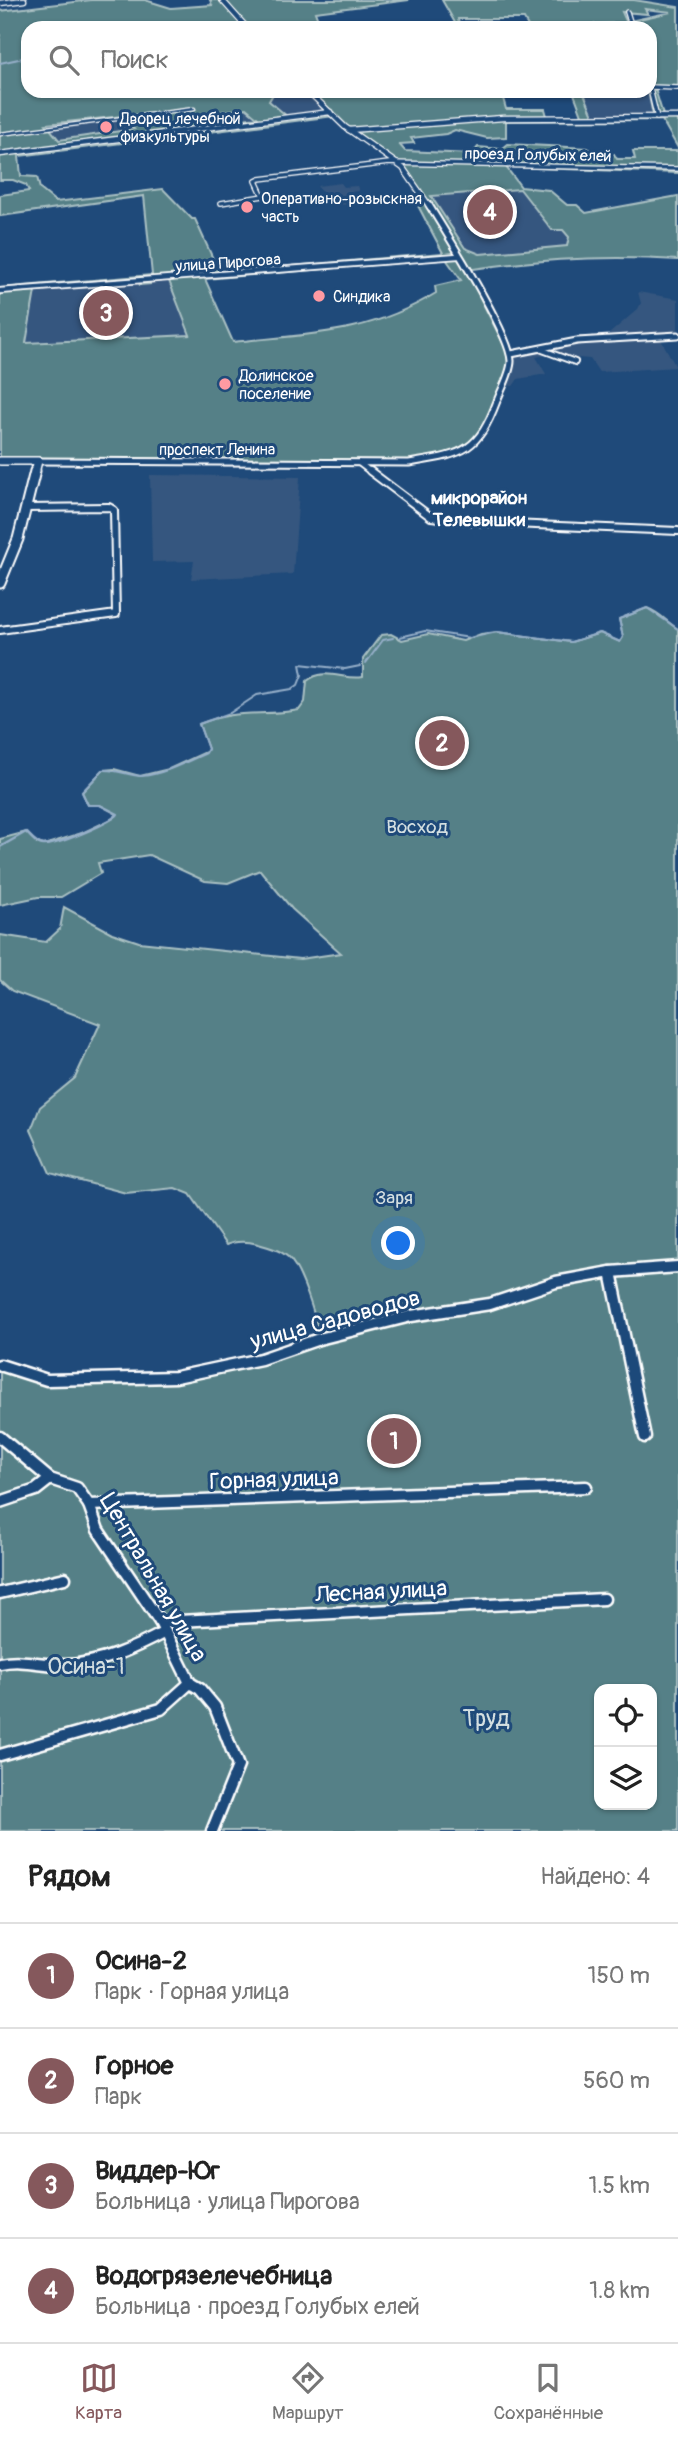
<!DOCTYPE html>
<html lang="ru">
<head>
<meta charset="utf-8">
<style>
  body { margin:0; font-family:Pangolin,sans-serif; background:#f2f2f2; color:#222 }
  .controls { position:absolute; right:21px; bottom:21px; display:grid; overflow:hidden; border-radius:14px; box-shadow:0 2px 5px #0004 }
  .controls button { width:63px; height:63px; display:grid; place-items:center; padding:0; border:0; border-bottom:2px solid #e0e0e0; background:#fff; color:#222; font:35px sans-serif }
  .you { position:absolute; left:399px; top:1244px; width:24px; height:24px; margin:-18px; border:5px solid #fff; border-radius:50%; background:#1a73e8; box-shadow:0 0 0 10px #1a73e833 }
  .badge { display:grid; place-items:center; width:46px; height:46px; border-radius:50%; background:#85585c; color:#fff; font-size:23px; font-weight:700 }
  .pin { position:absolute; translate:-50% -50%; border:4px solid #fff; box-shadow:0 2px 7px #0006 }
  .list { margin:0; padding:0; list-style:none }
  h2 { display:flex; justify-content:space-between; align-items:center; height:91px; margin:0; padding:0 28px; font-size:30px }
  h2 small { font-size:23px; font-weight:400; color:#767676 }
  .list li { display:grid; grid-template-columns:46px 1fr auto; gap:21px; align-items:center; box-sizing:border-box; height:105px; padding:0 28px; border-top:2px solid #e0e0e0 }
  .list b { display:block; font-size:26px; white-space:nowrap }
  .list p { margin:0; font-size:23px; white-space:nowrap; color:#767676 }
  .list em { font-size:23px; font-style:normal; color:#767676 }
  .icon { flex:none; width:38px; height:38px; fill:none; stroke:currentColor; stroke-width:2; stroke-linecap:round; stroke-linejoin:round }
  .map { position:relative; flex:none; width:678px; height:1831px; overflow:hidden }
  .search { position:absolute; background:#fff; box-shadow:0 2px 5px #0004; left:21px; right:21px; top:21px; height:77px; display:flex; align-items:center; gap:18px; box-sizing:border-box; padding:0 24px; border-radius:21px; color:#767676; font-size:26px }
  .sheet { height:511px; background:#fff }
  nav { display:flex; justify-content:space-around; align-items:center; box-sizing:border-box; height:98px; border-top:2px solid #e0e0e0; background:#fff; font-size:19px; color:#767676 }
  nav a { display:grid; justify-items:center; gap:4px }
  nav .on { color:#85585c }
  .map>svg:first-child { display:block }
  .built { fill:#36577f }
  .green { fill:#558087; stroke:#aac0c3; stroke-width:2; fill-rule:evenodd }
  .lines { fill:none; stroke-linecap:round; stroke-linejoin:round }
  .stream-far1 { stroke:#96afc9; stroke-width:2 }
  .stream { stroke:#96afc9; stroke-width:2.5 }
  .pedestrian-casing { stroke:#fff; stroke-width:5 }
  .minor-far3-casing { stroke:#fff; stroke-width:6 }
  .minor-far2-casing { stroke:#fff; stroke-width:8 }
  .minor-far1-casing { stroke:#fff; stroke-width:10 }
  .minor-casing { stroke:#fff; stroke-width:15 }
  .tertiary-far1-casing { stroke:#fff; stroke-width:7 }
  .tertiary-casing { stroke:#fff; stroke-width:9 }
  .secondary-far1-casing { stroke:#fff; stroke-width:10 }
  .secondary-casing { stroke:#fff; stroke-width:13 }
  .pedestrian { stroke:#1f4a7a; stroke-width:2.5 }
  .minor-far3 { stroke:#1f4a7a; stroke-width:3.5 }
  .minor-far2 { stroke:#1f4a7a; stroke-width:4.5 }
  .minor-far1 { stroke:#1f4a7a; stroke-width:6 }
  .minor { stroke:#1f4a7a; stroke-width:10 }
  .tertiary-far1 { stroke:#1f4a7a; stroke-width:4.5 }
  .tertiary { stroke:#1f4a7a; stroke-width:5 }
  .secondary-far1 { stroke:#1f4a7a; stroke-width:7 }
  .secondary { stroke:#1f4a7a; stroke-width:9 }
  .poi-dot { fill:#ff9aa2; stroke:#1f4a7a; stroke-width:2.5 }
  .labels { text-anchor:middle; stroke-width:6; stroke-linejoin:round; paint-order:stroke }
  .far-poi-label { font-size:16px; fill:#fff; stroke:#1f4a7a; text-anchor:start }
  .far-street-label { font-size:16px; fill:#fff; stroke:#1f4a7a }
  .far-quarter-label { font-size:19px; font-weight:bold; fill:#fff; stroke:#1f4a7a }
  .park-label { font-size:19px; fill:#d4dfe1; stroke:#1f4a7a }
  .near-street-label { font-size:23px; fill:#fff; stroke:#1f4a7a }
  .near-park-label { font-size:23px; fill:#d4dfe1; stroke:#1f4a7a }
</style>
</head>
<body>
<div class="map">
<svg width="678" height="1831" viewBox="0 0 678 1831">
  <rect width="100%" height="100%" fill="#1f4a7a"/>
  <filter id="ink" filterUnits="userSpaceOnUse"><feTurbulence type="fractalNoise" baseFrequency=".0143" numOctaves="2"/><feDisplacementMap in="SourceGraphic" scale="14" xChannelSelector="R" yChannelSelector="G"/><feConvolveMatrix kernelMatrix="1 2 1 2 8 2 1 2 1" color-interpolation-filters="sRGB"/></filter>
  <g filter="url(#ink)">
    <g class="built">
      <polygon points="268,91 308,91 330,112 287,117 269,101"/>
      <polygon points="583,91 648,91 654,115 592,115"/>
      <polygon points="246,108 258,116 200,125 190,115"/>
      <polygon points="123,116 135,129 58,140 45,124"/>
      <polygon points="341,183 344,187 357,186 359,191 349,192 354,204 333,205 317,186"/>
      <polygon points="521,189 552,230 563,229 569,237 567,246 480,254 465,248 431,195"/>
      <polygon points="169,280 190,335 25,344 35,291 138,282 140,285 149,284 150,281"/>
      <polygon points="638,292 678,299 678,331 608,335 638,309 641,303"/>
      <polygon points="659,336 676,367 599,372 590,359 547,355 536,357 546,374 518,379 513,386 503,385 511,354 563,343"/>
      <polygon points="150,475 300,477 293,574 191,579 194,561 152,562"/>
    </g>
    <g class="green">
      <path d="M91,0H145L171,8L212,5L210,0H409L315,12L321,28H28V91H268L273,94L269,101L288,117L329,112L308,91H501L506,109H545L547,116L582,115L573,91H583L593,115H653L648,91L650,28H632L630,21L671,12L645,9L648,14L622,12L627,23L594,24L595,28H529L524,19H458L460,28H458L442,0H634L678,7V89H655L663,115H678V148L662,120L506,121V137L487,138L455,130L446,134L411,138L414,143L399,144L405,151L472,154L478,147L502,149L508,144L588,148L593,154H614L617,159H635L633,151H678V173L506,167L521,187L549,190L567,205H577L586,213L678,196V260C606,255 537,259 466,270L511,359L487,428C472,449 449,453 425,462L0,461V288L152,275L144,196L0,216V195L29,191L26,185L13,180H0V11ZM246,108L257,117L200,125L191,116ZM123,116L134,129L59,140L46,124ZM334,116L349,130L405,170L424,199L415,200L443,253L219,272L195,219H192L163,189L56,202L40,189L37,177L21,176L19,156ZM520,189L552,230H563L569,237L567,246L480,254L465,248L431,196ZM446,259L461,280L435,286L436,293C368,335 310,334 233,342L205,279ZM150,281H169L190,335L26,343L35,291L138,282L140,285L150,284Z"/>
      <path d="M647,608C660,613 667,622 678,629V1831H0V1365L47,1380L176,1377L319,1339C318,1322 301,1268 288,1257C280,1250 269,1247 258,1244C247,1241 237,1240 226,1245L190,1194L175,1188L126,1193L50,1173L31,1130L40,1107L75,1078L100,1024L12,991L0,980V935L46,942L60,929L64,907L112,933L139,942L300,959L341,953L292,909L260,870L228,883L205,881L149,855L98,863L101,873L61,897H38L0,905V839L26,832L37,843L44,845L82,833L114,818L117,814L100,805H88L82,792L103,770L114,769L140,776L169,769L206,752L208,749L199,724C237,708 261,717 299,710L305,702L307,681C325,666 344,681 363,677V659L381,635L391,634L402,640L428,634L463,641L481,634L497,632L571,642L600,633L620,642L623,637L619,619ZM599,1689H652V1805H599Z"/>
    </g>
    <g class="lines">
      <g class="stream-far1">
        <polyline points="0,63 28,57"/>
        <polyline points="400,637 425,631 470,638 497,632 571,642 600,633 620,642 623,637 619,619 647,608 678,629"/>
        <polyline points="366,663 383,640 393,638"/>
        <path d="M116,816L118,814L100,805H88L82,792L103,770C117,769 129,776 142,776C164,774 186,762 206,753L208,749L199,724L230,713L257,695L292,689L298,685L302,675L300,664L345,669L360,666"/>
      </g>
      <path class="stream" d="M0,847L26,832C31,837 37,845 44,845C58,845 107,824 117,815"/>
      <defs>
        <polyline id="pedestrian" points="0,134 194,109"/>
        <g id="minor-far3">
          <polyline points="627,12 632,28"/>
          <polyline points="650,87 678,88"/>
          <polyline points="650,89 657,118"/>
          <polyline points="312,95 338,91"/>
          <polyline points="221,203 263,196 256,181 260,179 389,163 678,169"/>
        </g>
        <g id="minor-far2">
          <polyline points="0,291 458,256"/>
          <polyline points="540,349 575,362"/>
          <polyline points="359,463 372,473"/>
        </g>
        <g id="minor-far1">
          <polyline points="370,471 431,517 487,523 678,531"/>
          <polyline points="0,630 116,614 114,510 109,507 26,508"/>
        </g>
        <g id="minor">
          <polyline points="611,1272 645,1437"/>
          <polyline points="0,1365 47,1380 176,1377 261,1359 319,1339 411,1316 490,1304 556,1282 611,1272 678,1267"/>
          <polyline points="0,1437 50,1479 77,1488 89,1505 98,1530 160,1622 190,1683 200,1689 215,1707 238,1766 212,1831"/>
          <polyline points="0,1502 36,1490 50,1479"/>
          <polyline points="89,1505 586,1487"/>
          <polyline points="0,1593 65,1578"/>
          <polyline points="160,1622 604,1599"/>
          <path d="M0,1663C23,1658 43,1666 66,1665C100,1664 135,1648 165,1632"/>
          <polyline points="0,1755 161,1709 190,1683"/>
        </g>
        <g id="tertiary-far1">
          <polyline points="222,0 247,28"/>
          <polyline points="0,3 24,0"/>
          <polyline points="308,91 345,127 403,168 430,207"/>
          <polyline points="349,130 503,118 678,117"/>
          <polyline points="0,154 330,112"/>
        </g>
        <g id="tertiary">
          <polyline points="511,354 577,341 678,335"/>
          <path d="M38,461L409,463C462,454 477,454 497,401C501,390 511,373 511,361C510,333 446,233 429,205"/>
        </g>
        <polyline id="secondary-far1" points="0,461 38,461 35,473"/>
        <polyline id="secondary" points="0,583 18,539 35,471"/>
      </defs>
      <use href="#pedestrian" class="pedestrian-casing"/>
      <use href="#minor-far3" class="minor-far3-casing"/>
      <use href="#minor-far2" class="minor-far2-casing"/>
      <use href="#minor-far1" class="minor-far1-casing"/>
      <use href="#minor" class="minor-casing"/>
      <use href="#tertiary-far1" class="tertiary-far1-casing"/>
      <use href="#tertiary" class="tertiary-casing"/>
      <use href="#secondary-far1" class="secondary-far1-casing"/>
      <use href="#secondary" class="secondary-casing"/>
      <use href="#pedestrian" class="pedestrian"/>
      <use href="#minor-far3" class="minor-far3"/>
      <use href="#minor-far2" class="minor-far2"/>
      <use href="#minor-far1" class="minor-far1"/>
      <use href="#minor" class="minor"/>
      <use href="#tertiary-far1" class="tertiary-far1"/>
      <use href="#tertiary" class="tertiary"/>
      <use href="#secondary-far1" class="secondary-far1"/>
      <use href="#secondary" class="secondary"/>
    </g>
  </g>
  <g class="poi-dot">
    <circle cx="106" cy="127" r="7"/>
    <circle cx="247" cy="207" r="7"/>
    <circle cx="319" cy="296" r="7"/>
    <circle cx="225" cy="384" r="7"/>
  </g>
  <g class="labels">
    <g class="far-poi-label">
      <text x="120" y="124">Дворец лечебной<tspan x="120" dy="18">физкультуры</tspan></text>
      <text x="261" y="204">Оперативно-розыскная<tspan x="261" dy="18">часть</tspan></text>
      <text x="333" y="302">Синдика</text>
      <text x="239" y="381">Долинское<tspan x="239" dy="18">поселение</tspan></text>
    </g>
    <g class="far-street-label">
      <text transform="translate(538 154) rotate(1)" y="6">проезд Голубых елей</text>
      <text transform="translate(228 262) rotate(-4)" y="6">улица Пирогова</text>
      <text x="217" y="455">проспект Ленина</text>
    </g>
    <g class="far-quarter-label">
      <text x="479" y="504">микрорайон<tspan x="479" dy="22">Телевышки</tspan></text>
    </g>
    <g class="park-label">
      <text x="417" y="833">Восход</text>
      <text x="394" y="1204">Заря</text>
    </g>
    <g class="near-street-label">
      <text transform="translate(335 1319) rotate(-15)" y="8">улица Садоводов</text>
      <text transform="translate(274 1479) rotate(-2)" y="8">Горная улица</text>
      <text transform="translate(154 1577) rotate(60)" y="8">Центральная улица</text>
      <text transform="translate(381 1591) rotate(-3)" y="8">Лесная улица</text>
    </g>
    <g class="near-park-label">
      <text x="86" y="1674">Осина-1</text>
      <text x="486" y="1726">Труд</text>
    </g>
  </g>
</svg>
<div class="controls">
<button><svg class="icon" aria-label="locate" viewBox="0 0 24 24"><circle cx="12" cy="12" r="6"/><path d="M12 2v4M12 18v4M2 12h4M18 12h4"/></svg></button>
<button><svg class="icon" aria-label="layers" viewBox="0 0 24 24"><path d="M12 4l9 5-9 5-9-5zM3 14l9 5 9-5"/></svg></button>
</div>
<div class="you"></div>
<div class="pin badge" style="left:394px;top:1441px">1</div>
<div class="pin badge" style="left:442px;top:743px">2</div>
<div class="pin badge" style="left:106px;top:313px">3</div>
<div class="pin badge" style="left:490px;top:212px">4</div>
<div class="search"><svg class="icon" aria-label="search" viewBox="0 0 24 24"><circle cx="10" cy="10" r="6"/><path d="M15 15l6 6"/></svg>Поиск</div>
</div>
<section class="sheet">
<h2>Рядом<small>Найдено: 4</small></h2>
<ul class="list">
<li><span class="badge">1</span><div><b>Осина-2</b><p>Парк · Горная улица</p></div><em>150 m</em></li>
<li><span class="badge">2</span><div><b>Горное</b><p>Парк</p></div><em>560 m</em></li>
<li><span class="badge">3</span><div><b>Виддер-Юг</b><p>Больница · улица Пирогова</p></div><em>1.5 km</em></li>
<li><span class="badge">4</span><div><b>Водогрязелечебница</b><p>Больница · проезд Голубых елей</p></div><em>1.8 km</em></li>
</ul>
</section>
<nav>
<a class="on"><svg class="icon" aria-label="map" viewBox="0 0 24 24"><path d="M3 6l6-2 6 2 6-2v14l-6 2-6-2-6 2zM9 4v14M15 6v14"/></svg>Карта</a>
<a><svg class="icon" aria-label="directions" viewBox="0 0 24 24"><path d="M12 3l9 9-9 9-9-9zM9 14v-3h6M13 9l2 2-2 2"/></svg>Маршрут</a>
<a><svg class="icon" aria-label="saved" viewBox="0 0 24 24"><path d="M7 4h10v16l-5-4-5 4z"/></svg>Сохранённые</a>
</nav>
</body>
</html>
